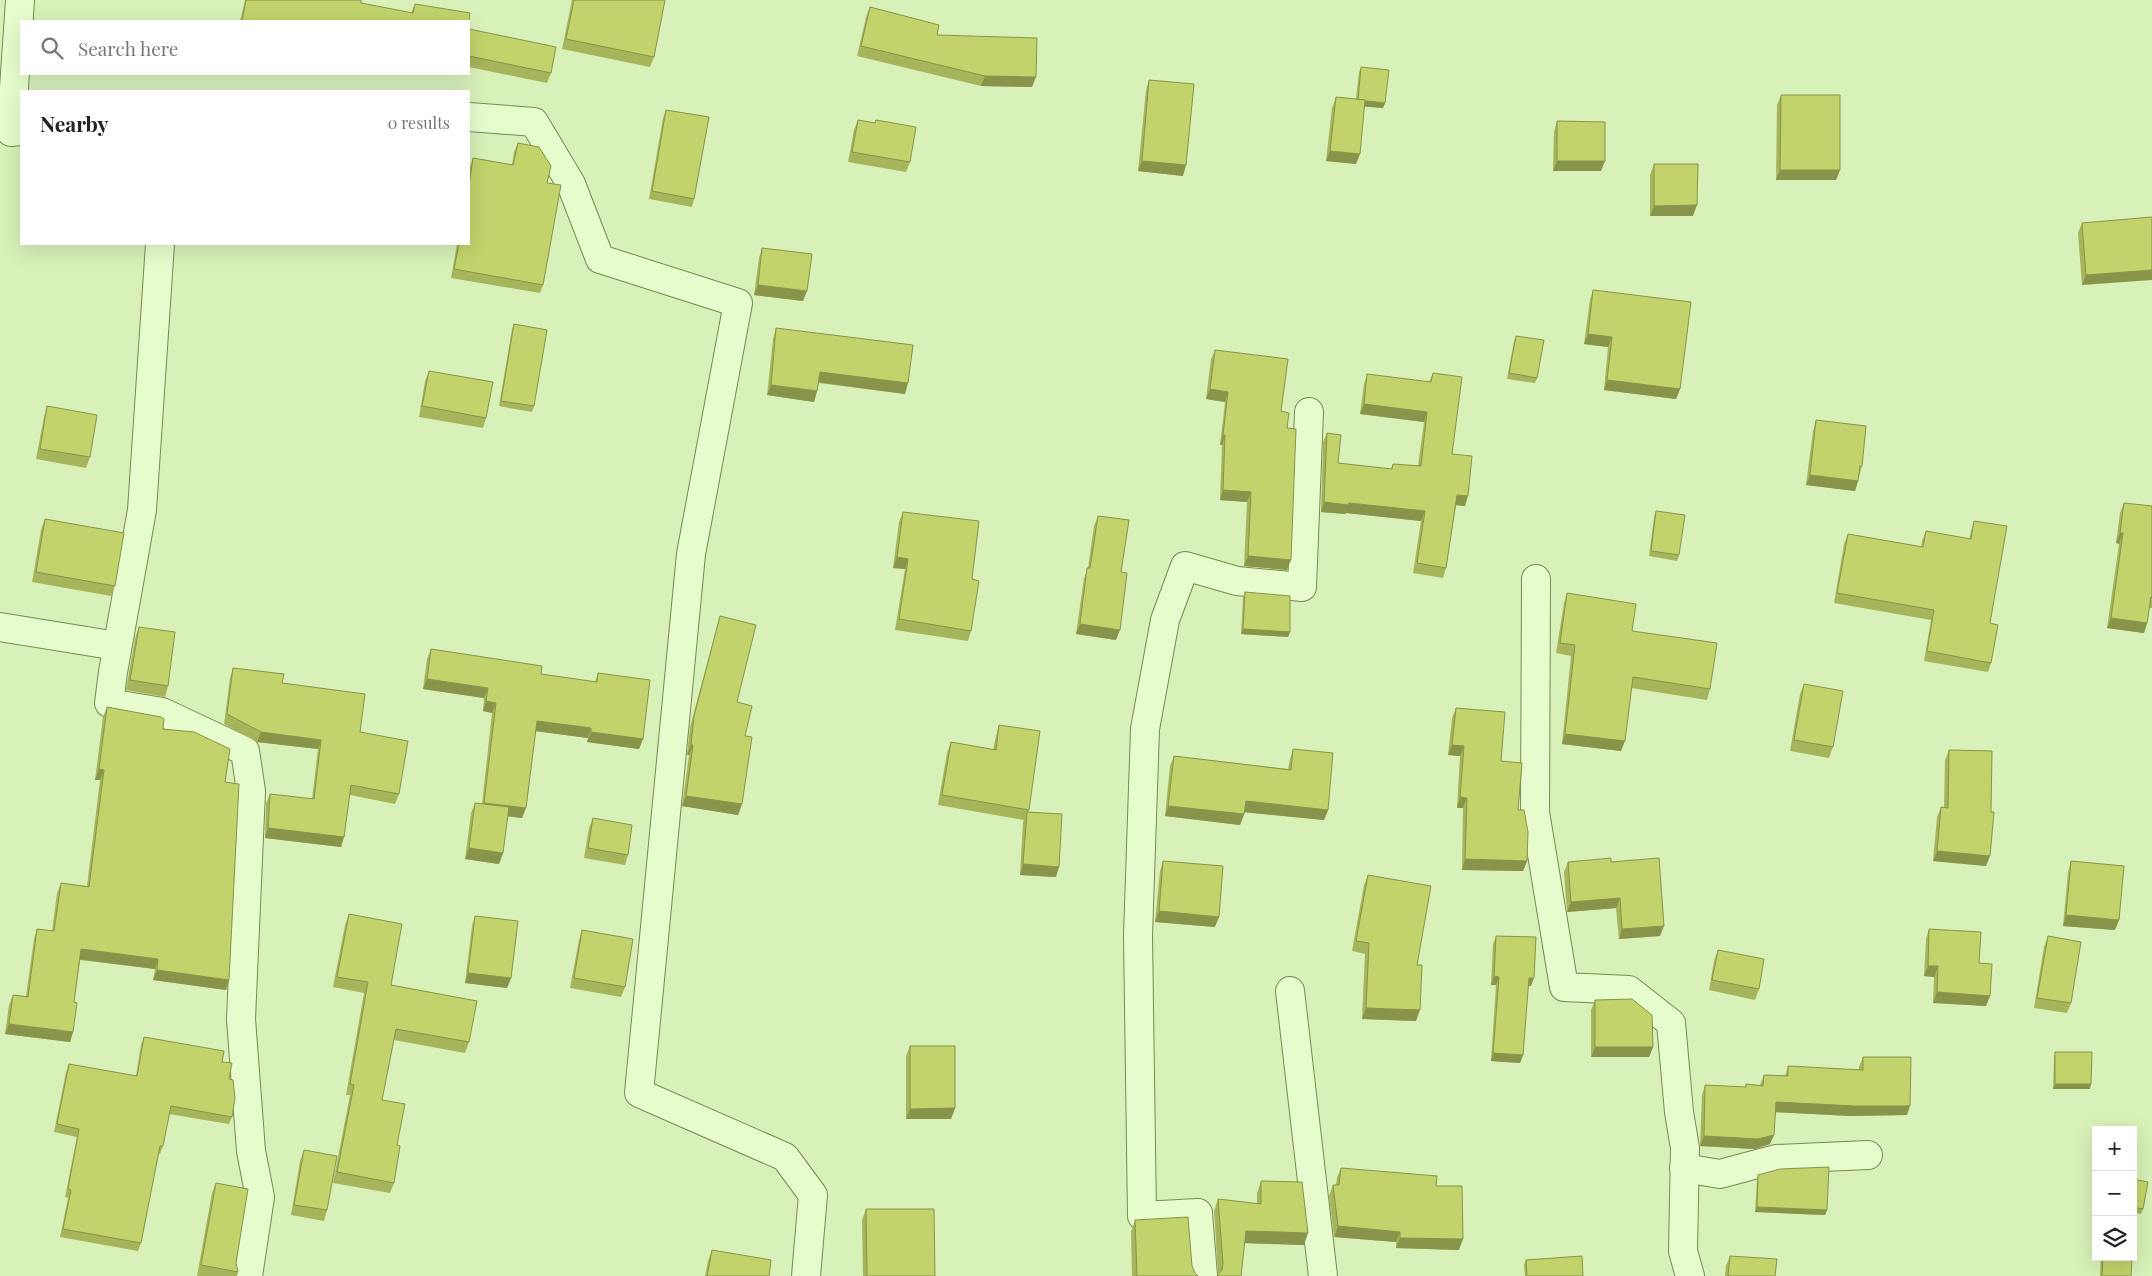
<!DOCTYPE html>
<html lang="en">
<head>
<meta charset="utf-8">
<style>
  body { margin:0; font-family:"Playfair Display",serif; background:#f6f6f6; color:#222 }
  .controls { position:absolute; right:15px; bottom:15px; display:grid; overflow:hidden; border-radius:0px; box-shadow:0 5px 20px #0002 }
  .controls button { width:45px; height:45px; display:grid; place-items:center; padding:0; border:0; border-bottom:1px solid #e0e0e0; background:#fff; color:#222; font:25px sans-serif }
  .list { margin:0; padding:0; list-style:none }
  h2 { display:flex; justify-content:space-between; align-items:center; height:65px; margin:0; padding:0 20px; font-size:21px }
  h2 small { font-size:16px; font-weight:400; color:#767676 }
  .icon { flex:none; width:28px; height:28px; fill:none; stroke:currentColor; stroke-width:2; stroke-linecap:round; stroke-linejoin:round }
  .map { position:relative; flex:none; width:2152px; height:1276px; overflow:hidden }
  .search { position:absolute; background:#fff; box-shadow:0 5px 20px #0002; left:20px; top:20px; width:450px; height:55px; display:flex; align-items:center; gap:12px; box-sizing:border-box; padding:0 18px; border-radius:0px; color:#767676; font-size:19px }
  .panel { position:absolute; background:#fff; box-shadow:0 5px 20px #0002; left:20px; top:90px; width:450px; height:155px; border-radius:0px }
  .map>svg:first-child { display:block }
  .lines { fill:none; stroke-linecap:round; stroke-linejoin:round }
  .minor-casing { stroke:#798952; stroke-width:30 }
  .minor { stroke:#e6fccc; stroke-width:28 }
  .wall { fill:#a6b55b }
  .shaded-wall { fill:#87944a }
  .building { fill:#c1d36a; stroke:#87944a }
</style>
</head>
<body>
<div class="map">
<svg width="2152" height="1276" viewBox="0 0 2152 1276">
  <rect width="100%" height="100%" fill="#d7f1b8"/>
  <g class="lines">
    <defs>
      <g id="minor">
        <polyline points="20,0 11,132 21,131"/>
        <polyline points="469,117 534,122 571,184 600,259 738,303 691,554 639,1093 785,1157 813,1195 806,1276"/>
        <polyline points="160,244 142,510 113,672 109,703 162,712 245,751 251,791 241,1019 251,1151 260,1197 248,1276"/>
        <polyline points="1536,579 1535,812 1564,987 1629,990 1671,1023 1679,1112 1685,1148 1683,1251 1690,1276"/>
        <polyline points="0,627 117,646"/>
        <polyline points="1290,991 1323,1276"/>
        <polyline points="1684,1168 1720,1174 1776,1159 1868,1155"/>
        <polyline points="1203,1276 1198,1213 1142,1216 1138,936 1145,729 1165,620 1185,566 1237,581 1302,587 1309,412"/>
      </g>
    </defs>
    <use href="#minor" class="minor-casing"/>
    <use href="#minor" class="minor"/>
  </g>
  <g class="wall">
    <polygon points="245,0 361,0 361,3 411,13 415,4 469,21 240,21"/>
    <polygon points="572,0 665,0 654,57 650,67 562,49"/>
    <polygon points="870,7 937,35 1032,87 981,86 857,56 866,17"/>
    <polygon points="469,29 551,73 547,83 469,67"/>
    <polygon points="1361,67 1385,103 1383,108 1364,106 1356,164 1326,161 1332,108 1336,97 1356,99 1359,72"/>
    <polygon points="1149,80 1183,176 1138,171 1146,90"/>
    <polygon points="1781,95 1840,170 1836,180 1776,180 1777,105"/>
    <polygon points="666,110 694,199 692,207 649,199 663,118"/>
    <polygon points="858,120 875,123 876,120 910,162 906,172 848,162 854,130"/>
    <polygon points="1557,121 1601,171 1553,171 1554,132"/>
    <polygon points="518,143 547,183 543,285 540,293 451,278 457,244 469,244 469,175 470,167 473,158 512,165 514,152"/>
    <polygon points="1654,164 1693,216 1650,216 1650,175"/>
    <polygon points="2152,217 2082,285 2078,233 2082,223"/>
    <polygon points="762,248 803,301 754,295 759,258"/>
    <polygon points="1593,290 1680,389 1676,399 1604,390 1608,347 1584,344 1590,300"/>
    <polygon points="514,324 534,406 532,412 499,406 512,329"/>
    <polygon points="776,328 905,394 819,383 817,391 814,402 767,395 773,339"/>
    <polygon points="1516,336 1537,378 1535,383 1507,379 1514,341"/>
    <polygon points="1215,350 1281,411 1287,428 1287,570 1244,566 1247,502 1220,500 1222,445 1220,445 1225,402 1206,399 1211,359"/>
    <polygon points="429,371 486,418 483,428 419,417 425,381"/>
    <polygon points="1433,373 1465,506 1456,505 1446,568 1443,578 1413,573 1421,521 1346,513 1345,514 1321,512 1323,442 1327,433 1338,463 1391,469 1393,464 1418,466 1424,422 1360,414 1364,384 1367,374 1429,382"/>
    <polygon points="47,406 90,457 86,468 36,459 44,417"/>
    <polygon points="1816,420 1862,466 1855,491 1806,485 1813,431"/>
    <polygon points="2124,503 2152,506 2152,608 2149,608 2147,623 2144,633 2107,628 2119,544 2116,543 2120,513"/>
    <polygon points="1656,511 1679,555 1677,561 1649,556 1654,517"/>
    <polygon points="903,512 972,579 971,631 968,641 895,630 905,569 893,568 899,522"/>
    <polygon points="1098,516 1121,572 1116,640 1076,634 1084,578 1088,568 1094,526"/>
    <polygon points="45,519 115,586 111,596 32,582 41,530"/>
    <polygon points="1974,521 1990,623 1991,663 1988,672 1924,661 1931,620 1834,603 1844,544 1848,534 1921,547 1922,541 1926,531 1969,539 1971,531"/>
    <polygon points="1245,592 1290,632 1288,637 1241,634 1243,597"/>
    <polygon points="1567,593 1632,631 1710,689 1707,700 1631,688 1621,751 1562,744 1571,656 1556,653 1564,603"/>
    <polygon points="720,616 737,702 745,736 742,804 738,815 682,806 689,755 687,755 690,727 717,627"/>
    <polygon points="139,627 168,686 165,697 126,690 135,638"/>
    <polygon points="431,649 541,674 595,682 598,673 643,739 639,749 587,742 588,738 536,731 522,818 507,816 503,853 499,864 465,859 471,813 475,803 482,804 492,713 483,711 484,698 423,689 427,659"/>
    <polygon points="233,668 282,683 360,732 399,794 395,804 350,795 344,837 341,847 265,838 266,803 270,794 312,799 318,749 257,742 224,724 230,678"/>
    <polygon points="1804,684 1833,747 1829,758 1790,751 1800,694"/>
    <polygon points="107,707 163,729 225,782 229,980 226,990 153,980 155,969 80,960 74,1002 73,1032 70,1042 5,1034 9,1005 13,995 26,996 34,939 37,929 52,931 57,893 61,883 87,886 100,780 95,780 103,717"/>
    <polygon points="1456,708 1501,761 1518,810 1527,861 1523,871 1462,870 1463,808 1457,808 1460,756 1448,755 1452,718"/>
    <polygon points="999,725 1029,810 1028,812 1056,877 1020,875 1023,822 1024,820 938,805 947,753 951,742 993,750 996,736"/>
    <polygon points="1293,749 1328,810 1324,820 1245,812 1240,825 1165,816 1170,766 1174,756 1288,769 1290,759"/>
    <polygon points="1949,750 1986,866 1933,861 1937,817 1941,807 1944,807 1945,760"/>
    <polygon points="593,818 628,855 625,865 584,858 589,828"/>
    <polygon points="1163,861 1215,927 1155,922 1160,871"/>
    <polygon points="2071,861 2115,930 2063,926 2068,872"/>
    <polygon points="1568,862 1611,862 1660,936 1619,939 1616,908 1567,912 1564,872"/>
    <polygon points="1368,875 1417,965 1416,1021 1362,1019 1365,954 1352,951 1364,885"/>
    <polygon points="349,914 391,985 469,1042 465,1053 394,1040 382,1100 397,1145 394,1183 390,1193 333,1183 350,1095 346,1095 364,993 333,987 345,925"/>
    <polygon points="475,916 511,978 507,988 465,983 472,926"/>
    <polygon points="1929,929 1990,996 1986,1006 1933,1003 1934,977 1924,976 1926,939"/>
    <polygon points="582,930 625,987 621,997 570,988 579,940"/>
    <polygon points="1496,936 1531,986 1528,986 1523,1055 1520,1063 1491,1061 1496,985 1491,985 1493,944"/>
    <polygon points="2048,936 2071,1003 2067,1013 2034,1008 2044,947"/>
    <polygon points="1718,950 1759,989 1755,1000 1709,990 1714,961"/>
    <polygon points="1595,1000 1653,1047 1649,1057 1591,1057 1591,1010"/>
    <polygon points="144,1037 222,1062 229,1079 232,1117 229,1124 169,1114 163,1146 160,1154 158,1154 141,1243 138,1251 60,1237 68,1198 65,1197 77,1137 54,1132 66,1072 69,1064 136,1076 141,1045"/>
    <polygon points="910,1046 955,1108 951,1119 906,1119 906,1056"/>
    <polygon points="2055,1052 2090,1089 2053,1089 2054,1058"/>
    <polygon points="1863,1057 1907,1115 1851,1116 1775,1112 1770,1144 1755,1149 1700,1146 1702,1095 1705,1085 1745,1087 1746,1084 1760,1085 1764,1075 1785,1076 1788,1066 1859,1070 1859,1067"/>
    <polygon points="304,1150 327,1210 324,1221 291,1215 300,1161"/>
    <polygon points="1341,1168 1436,1186 1459,1250 1396,1248 1396,1242 1334,1237 1329,1196 1333,1185 1336,1185 1337,1178"/>
    <polygon points="1758,1175 1827,1210 1825,1215 1755,1212 1757,1180"/>
    <polygon points="2133,1179 2143,1209 2141,1214 2133,1213"/>
    <polygon points="1261,1181 1304,1245 1244,1243 1218,1274 1214,1211 1218,1199 1257,1204 1257,1193"/>
    <polygon points="216,1183 238,1272 237,1276 197,1276 212,1193"/>
    <polygon points="866,1209 935,1276 863,1276 862,1220"/>
    <polygon points="1135,1220 1192,1266 1195,1273 1198,1276 1132,1276 1131,1232"/>
    <polygon points="712,1250 769,1276 705,1276 708,1261"/>
    <polygon points="1730,1256 1775,1276 1725,1276 1726,1266"/>
    <polygon points="2101,1257 2132,1257 2131,1276 2100,1276"/>
    <polygon points="1526,1260 1583,1276 1525,1276 1524,1265"/>
  </g>
  <g class="shaded-wall">
    <polygon points="985,76 1036,77 1032,87 981,86"/>
    <polygon points="1357,100 1385,103 1383,108 1356,106"/>
    <polygon points="1330,151 1360,154 1356,164 1326,161"/>
    <polygon points="1142,161 1186,165 1183,176 1138,171"/>
    <polygon points="1557,161 1605,161 1601,171 1553,171"/>
    <polygon points="1780,170 1840,170 1836,180 1776,180"/>
    <polygon points="1697,205 1693,216 1650,216 1654,206"/>
    <polygon points="2152,270 2152,280 2082,285 2086,275"/>
    <polygon points="758,285 807,291 803,301 754,295"/>
    <polygon points="1588,334 1612,337 1608,347 1584,344"/>
    <polygon points="820,372 908,383 905,394 816,382"/>
    <polygon points="1607,380 1680,389 1676,399 1604,390"/>
    <polygon points="771,385 817,391 814,402 767,395"/>
    <polygon points="1210,389 1228,392 1225,402 1206,399"/>
    <polygon points="1364,404 1427,412 1424,422 1360,414"/>
    <polygon points="1223,435 1225,435 1222,445 1220,445"/>
    <polygon points="1810,475 1858,481 1855,491 1806,485"/>
    <polygon points="1223,490 1251,492 1247,502 1220,500"/>
    <polygon points="1457,495 1468,496 1465,506 1454,505"/>
    <polygon points="1324,502 1349,503 1425,511 1421,521 1346,513 1345,514 1321,512"/>
    <polygon points="2120,533 2123,533 2119,544 2116,543"/>
    <polygon points="1248,556 1291,560 1287,570 1244,566"/>
    <polygon points="897,557 908,559 905,569 893,568"/>
    <polygon points="2111,618 2147,623 2144,633 2107,628"/>
    <polygon points="1080,624 1120,630 1116,640 1076,634"/>
    <polygon points="1243,629 1290,632 1288,637 1241,634"/>
    <polygon points="427,679 488,688 484,698 423,689"/>
    <polygon points="486,701 496,703 492,713 483,711"/>
    <polygon points="537,721 591,728 588,738 534,731"/>
    <polygon points="261,732 321,740 318,749 257,742"/>
    <polygon points="591,732 643,739 639,749 587,742"/>
    <polygon points="1565,734 1625,741 1621,751 1562,744"/>
    <polygon points="691,745 693,745 689,755 687,755"/>
    <polygon points="1452,745 1464,746 1460,756 1448,755"/>
    <polygon points="99,769 104,770 100,780 95,780"/>
    <polygon points="686,796 742,804 738,815 682,806"/>
    <polygon points="1460,797 1467,798 1463,808 1457,808"/>
    <polygon points="1246,801 1328,810 1324,820 1242,812"/>
    <polygon points="484,803 526,808 522,818 480,813"/>
    <polygon points="1168,806 1244,814 1240,825 1165,816"/>
    <polygon points="268,828 344,837 341,847 265,838"/>
    <polygon points="469,848 503,853 499,864 465,859"/>
    <polygon points="1937,851 1990,856 1986,866 1933,861"/>
    <polygon points="1465,859 1527,861 1523,871 1462,870"/>
    <polygon points="1023,864 1059,867 1056,877 1020,875"/>
    <polygon points="1620,898 1616,908 1567,912 1571,902"/>
    <polygon points="1159,911 1219,917 1215,927 1155,922"/>
    <polygon points="2066,915 2119,920 2115,930 2063,926"/>
    <polygon points="1664,926 1660,936 1619,939 1622,929"/>
    <polygon points="81,949 158,959 155,969 77,959"/>
    <polygon points="1928,966 1938,966 1934,977 1924,976"/>
    <polygon points="157,970 229,980 226,990 153,980"/>
    <polygon points="468,973 511,978 507,988 465,983"/>
    <polygon points="1494,976 1499,977 1496,985 1491,985"/>
    <polygon points="1529,978 1534,978 1531,986 1526,986"/>
    <polygon points="1937,992 1990,996 1986,1006 1933,1003"/>
    <polygon points="1366,1008 1420,1010 1416,1021 1362,1019"/>
    <polygon points="9,1024 73,1032 70,1042 5,1034"/>
    <polygon points="1595,1047 1653,1047 1649,1057 1591,1057"/>
    <polygon points="1493,1053 1523,1055 1520,1063 1491,1061"/>
    <polygon points="2055,1084 2091,1084 2090,1089 2053,1089"/>
    <polygon points="1776,1102 1910,1106 1907,1115 1851,1116 1772,1112"/>
    <polygon points="955,1108 951,1119 906,1119 910,1109"/>
    <polygon points="1774,1135 1770,1144 1755,1149 1700,1146 1704,1136"/>
    <polygon points="1757,1207 1827,1210 1825,1215 1755,1212"/>
    <polygon points="1338,1226 1400,1232 1396,1242 1334,1237"/>
    <polygon points="1246,1231 1308,1233 1304,1245 1241,1243"/>
    <polygon points="1400,1238 1463,1239 1459,1250 1396,1248"/>
  </g>
  <g class="building">
    <polygon points="246,0 361,0 361,3 413,13 415,4 470,13 469,21 242,21"/>
    <polygon points="574,0 665,0 654,57 566,39"/>
    <polygon points="870,7 939,25 937,35 1037,38 1036,77 985,76 861,46"/>
    <polygon points="469,29 556,47 551,73 469,56"/>
    <polygon points="1361,67 1389,70 1385,103 1358,100"/>
    <polygon points="1149,80 1194,84 1186,165 1142,161"/>
    <polygon points="1781,95 1840,95 1840,170 1780,170"/>
    <polygon points="1336,97 1365,100 1360,154 1330,151"/>
    <polygon points="666,110 709,117 694,199 652,191"/>
    <polygon points="858,120 875,123 876,120 916,127 910,162 852,152"/>
    <polygon points="1557,121 1605,122 1605,161 1557,161"/>
    <polygon points="518,143 539,147 551,166 547,183 561,185 543,285 454,269 459,244 469,244 469,185 473,158 513,165"/>
    <polygon points="1654,164 1698,164 1697,205 1654,206"/>
    <polygon points="2152,217 2152,270 2086,275 2082,223"/>
    <polygon points="762,248 812,254 807,291 758,285"/>
    <polygon points="1593,290 1691,302 1680,389 1607,380 1612,337 1588,334"/>
    <polygon points="514,324 547,330 534,406 501,401"/>
    <polygon points="776,328 913,345 908,383 820,372 817,391 771,385"/>
    <polygon points="1516,336 1544,340 1537,378 1509,373"/>
    <polygon points="1215,350 1288,359 1281,411 1289,413 1287,428 1296,429 1291,560 1248,556 1251,492 1223,490 1225,435 1223,435 1228,392 1210,389"/>
    <polygon points="429,371 493,382 486,418 422,406"/>
    <polygon points="1433,373 1462,377 1452,454 1472,456 1468,496 1457,495 1446,568 1417,563 1425,511 1349,503 1348,505 1324,502 1327,433 1341,435 1338,463 1392,469 1393,464 1421,466 1427,412 1364,404 1367,374 1431,382"/>
    <polygon points="47,406 97,415 90,457 40,449"/>
    <polygon points="1816,420 1866,426 1862,466 1860,466 1858,481 1810,475"/>
    <polygon points="2124,503 2152,506 2152,597 2151,597 2147,623 2111,618 2123,533 2120,533"/>
    <polygon points="1656,511 1685,515 1679,555 1651,551"/>
    <polygon points="903,512 979,521 972,579 979,581 971,631 899,619 908,559 897,557"/>
    <polygon points="1098,516 1129,520 1121,572 1127,573 1120,630 1080,624 1087,568 1090,568"/>
    <polygon points="45,519 124,533 115,586 36,572"/>
    <polygon points="1974,521 2007,526 1990,623 1998,625 1991,663 1927,651 1934,610 1837,593 1848,534 1923,547 1926,531 1971,539"/>
    <polygon points="1245,592 1290,596 1290,632 1243,629"/>
    <polygon points="1567,593 1636,604 1632,631 1717,643 1710,689 1633,677 1625,741 1565,734 1575,645 1560,643"/>
    <polygon points="720,616 756,625 737,702 752,706 745,736 752,737 742,804 686,796 693,745 691,745 694,716"/>
    <polygon points="139,627 175,632 168,686 130,680"/>
    <polygon points="431,649 542,666 541,674 597,682 598,673 650,680 643,739 591,732 591,728 537,721 526,808 484,803 496,703 486,701 488,688 427,679"/>
    <polygon points="233,668 284,674 282,683 365,694 360,732 408,741 399,794 351,785 344,837 268,828 270,794 314,799 321,740 261,732 227,714"/>
    <polygon points="1804,684 1843,691 1833,747 1794,740"/>
    <polygon points="107,707 161,717 164,719 163,729 194,732 230,749 225,782 239,784 229,980 157,970 158,959 81,949 74,1002 77,1003 73,1032 9,1024 13,995 28,997 37,929 54,931 61,883 89,887 104,770 99,769"/>
    <polygon points="1456,708 1505,712 1501,761 1522,763 1518,810 1524,810 1528,832 1527,861 1465,859 1467,798 1460,797 1464,746 1452,745"/>
    <polygon points="999,725 1040,731 1029,810 942,795 951,742 996,750"/>
    <polygon points="1293,749 1333,753 1328,810 1246,801 1244,814 1168,806 1174,756 1291,770"/>
    <polygon points="1949,750 1992,751 1991,812 1994,812 1990,856 1937,851 1941,807 1948,808"/>
    <polygon points="475,803 509,807 503,853 469,848"/>
    <polygon points="1027,812 1062,814 1059,867 1023,864"/>
    <polygon points="593,818 632,825 628,855 588,848"/>
    <polygon points="1611,858 1611,862 1659,858 1664,926 1622,929 1620,898 1571,902 1568,862"/>
    <polygon points="1163,861 1223,866 1219,917 1159,911"/>
    <polygon points="2071,861 2124,866 2119,920 2066,915"/>
    <polygon points="1368,875 1431,886 1417,965 1422,965 1420,1010 1366,1008 1369,943 1356,941"/>
    <polygon points="349,914 402,924 391,985 477,1001 469,1042 396,1029 382,1100 405,1104 397,1145 400,1146 394,1183 337,1172 354,1085 350,1084 368,982 337,977"/>
    <polygon points="475,916 518,921 511,978 468,973"/>
    <polygon points="1929,929 1981,932 1979,963 1992,964 1990,996 1937,992 1938,966 1928,966"/>
    <polygon points="582,930 633,939 625,987 574,978"/>
    <polygon points="1496,936 1536,937 1534,978 1529,978 1523,1055 1493,1053 1499,977 1494,976"/>
    <polygon points="2048,936 2081,942 2071,1003 2037,998"/>
    <polygon points="1718,950 1764,959 1759,989 1712,980"/>
    <polygon points="1632,999 1652,1015 1653,1047 1595,1047 1595,1000"/>
    <polygon points="144,1037 224,1051 222,1062 232,1063 229,1079 233,1080 235,1098 232,1117 171,1106 163,1146 160,1146 141,1243 63,1229 71,1190 68,1189 79,1129 57,1124 69,1064 137,1076"/>
    <polygon points="910,1046 955,1046 955,1108 910,1109"/>
    <polygon points="2055,1052 2092,1052 2091,1084 2055,1084"/>
    <polygon points="1863,1057 1911,1057 1910,1106 1855,1106 1776,1102 1774,1135 1758,1139 1704,1136 1705,1085 1746,1087 1746,1084 1763,1086 1764,1075 1788,1076 1788,1066 1863,1070"/>
    <polygon points="304,1150 337,1156 327,1210 294,1205"/>
    <polygon points="1829,1167 1827,1210 1757,1207 1758,1175 1780,1169"/>
    <polygon points="1341,1168 1437,1176 1436,1186 1462,1186 1463,1239 1400,1238 1400,1232 1338,1226 1333,1185 1339,1185"/>
    <polygon points="2133,1179 2148,1182 2143,1209 2133,1207"/>
    <polygon points="1261,1181 1302,1182 1308,1233 1246,1231 1241,1276 1217,1276 1222,1270 1223,1263 1218,1199 1261,1204"/>
    <polygon points="216,1183 248,1189 236,1263 238,1272 201,1265"/>
    <polygon points="866,1209 934,1209 935,1276 867,1276"/>
    <polygon points="1188,1217 1192,1266 1195,1273 1198,1276 1137,1276 1135,1220"/>
    <polygon points="712,1250 771,1260 769,1276 707,1276"/>
    <polygon points="1582,1256 1583,1276 1527,1276 1526,1260"/>
    <polygon points="1730,1256 1777,1259 1775,1276 1728,1276"/>
    <polygon points="2103,1257 2132,1257 2131,1276 2102,1276"/>
  </g>
</svg>
<div class="controls">
<button>+</button>
<button>−</button>
<button><svg class="icon" aria-label="layers" viewBox="0 0 24 24"><path d="M12 4l9 5-9 5-9-5zM3 14l9 5 9-5"/></svg></button>
</div>
<div class="search"><svg class="icon" aria-label="search" viewBox="0 0 24 24"><circle cx="10" cy="10" r="6"/><path d="M15 15l6 6"/></svg>Search here</div>
<section class="panel">
<h2>Nearby<small>0 results</small></h2>
<ul class="list">
</ul>
</section>
</div>
</body>
</html>
